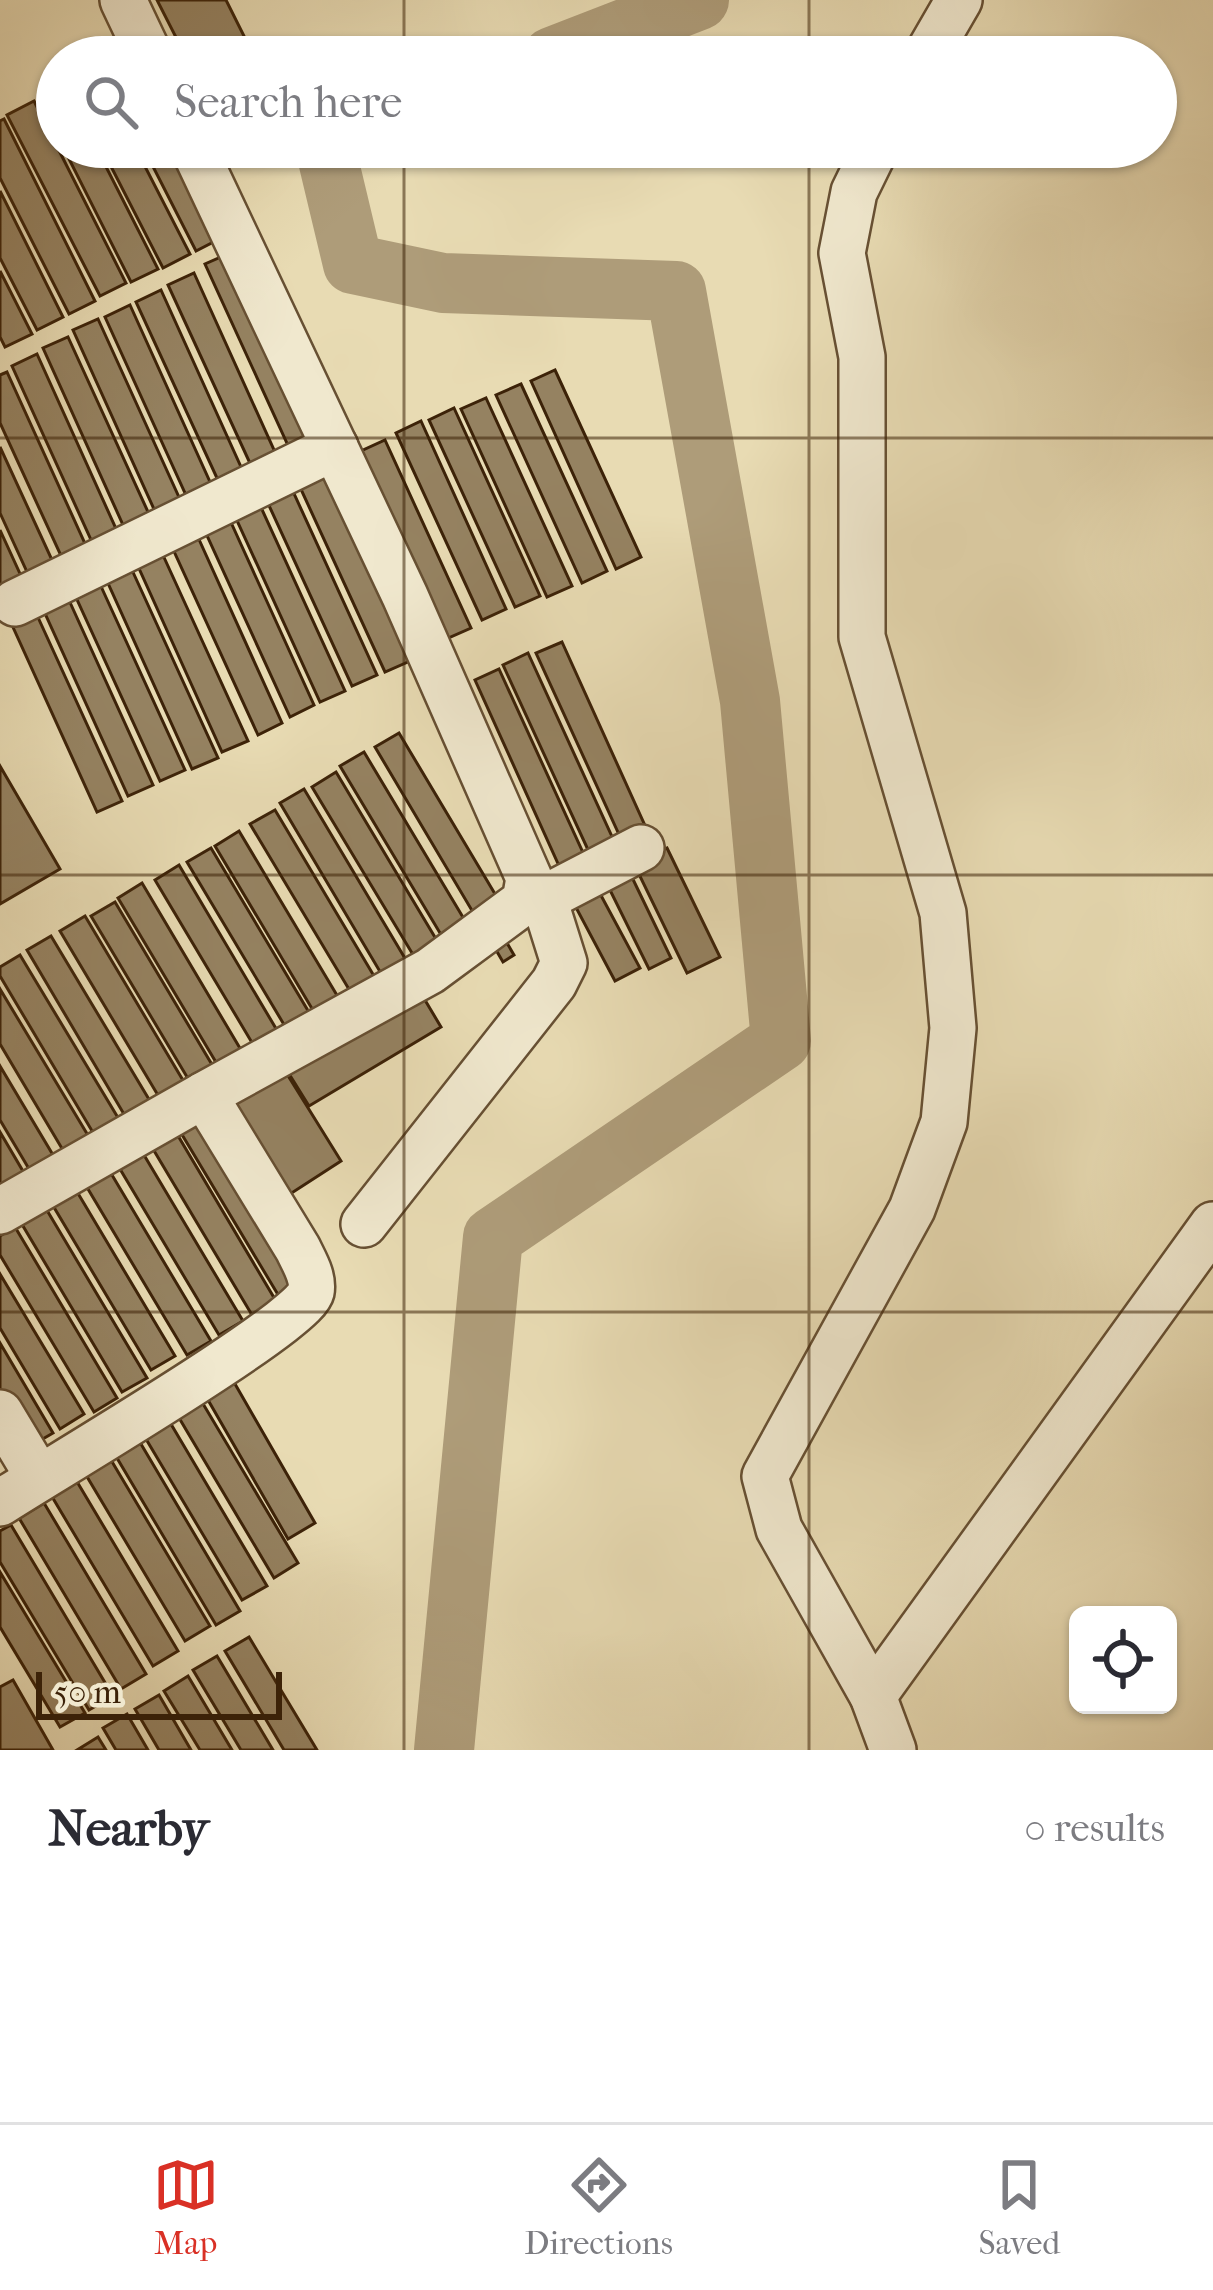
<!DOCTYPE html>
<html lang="en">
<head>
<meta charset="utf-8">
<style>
  body { margin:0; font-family:"IM FELL French Canon",serif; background:#f7f7f7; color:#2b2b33 }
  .controls { position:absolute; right:36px; bottom:36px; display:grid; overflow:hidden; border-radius:18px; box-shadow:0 3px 9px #0004 }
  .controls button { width:108px; height:108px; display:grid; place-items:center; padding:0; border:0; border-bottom:3px solid #e1e1e2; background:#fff; color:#2b2b33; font:60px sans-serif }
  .scale { position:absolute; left:36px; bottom:30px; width:246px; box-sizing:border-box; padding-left:12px; border:6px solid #3c2208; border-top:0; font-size:33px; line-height:42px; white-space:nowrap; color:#3c2208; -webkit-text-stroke:9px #f0e8ce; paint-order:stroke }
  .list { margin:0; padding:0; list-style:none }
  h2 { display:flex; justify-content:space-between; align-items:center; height:156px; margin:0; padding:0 48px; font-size:51px }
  h2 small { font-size:39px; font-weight:400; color:#7c7c81 }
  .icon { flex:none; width:66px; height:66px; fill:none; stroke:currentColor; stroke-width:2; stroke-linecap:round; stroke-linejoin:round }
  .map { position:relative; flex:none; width:1213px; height:1750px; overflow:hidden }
  .search { position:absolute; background:#fff; box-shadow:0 3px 9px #0004; left:36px; right:36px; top:36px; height:132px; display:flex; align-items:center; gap:30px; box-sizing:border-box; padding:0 42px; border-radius:66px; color:#7c7c81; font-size:45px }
  .sheet { height:372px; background:#fff }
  nav { display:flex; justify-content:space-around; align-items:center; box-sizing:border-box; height:168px; border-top:3px solid #e1e1e2; background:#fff; font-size:33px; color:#7c7c81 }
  nav a { display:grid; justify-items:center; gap:6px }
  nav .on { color:#d93025 }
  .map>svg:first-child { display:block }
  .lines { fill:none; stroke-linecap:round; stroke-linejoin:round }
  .river { stroke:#ae9c79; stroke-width:60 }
  .building { fill:#958261; stroke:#3c2208; stroke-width:3 }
  .minor-casing { stroke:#675033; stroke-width:50 }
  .minor { stroke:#f0e8ce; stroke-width:45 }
  .grid { fill:none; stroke:#3c2208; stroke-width:3; stroke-opacity:0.55 }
</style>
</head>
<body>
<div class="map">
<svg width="1213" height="1750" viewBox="0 0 1213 1750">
  <rect width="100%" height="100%" fill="#e8dbb3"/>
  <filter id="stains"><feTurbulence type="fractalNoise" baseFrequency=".00167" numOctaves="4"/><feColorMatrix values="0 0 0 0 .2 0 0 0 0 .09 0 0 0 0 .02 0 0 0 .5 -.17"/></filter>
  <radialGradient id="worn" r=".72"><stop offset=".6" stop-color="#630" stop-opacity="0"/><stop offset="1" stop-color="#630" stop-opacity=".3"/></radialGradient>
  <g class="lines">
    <g class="river">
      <polyline points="552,57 699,0"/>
      <polyline points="325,147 353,264 443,283 676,291 750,701 781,1041 493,1237 444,1750"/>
    </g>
  </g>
  <g class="building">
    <polygon points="157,0 226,0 248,44 222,57 186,57"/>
    <polygon points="57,92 57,135 39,100"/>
    <polygon points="34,101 126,283 100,296 7,115"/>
    <polygon points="4,119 95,301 69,314 0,178 0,121"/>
    <polygon points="63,147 96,147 158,269 131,282"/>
    <polygon points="101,147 135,147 190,254 163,268"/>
    <polygon points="143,147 177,147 223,237 196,251"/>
    <polygon points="0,191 63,317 37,330 0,258"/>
    <polygon points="230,253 316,441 291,452 205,264"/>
    <polygon points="0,271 32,334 5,347 0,337"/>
    <polygon points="194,273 279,461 254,472 168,285"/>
    <polygon points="161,290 246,478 222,489 136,302"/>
    <polygon points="130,305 215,493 190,504 105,317"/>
    <polygon points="98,319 183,506 158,518 73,330"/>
    <polygon points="68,337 154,525 128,536 43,348"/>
    <polygon points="37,354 122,542 97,553 12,366"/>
    <polygon points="555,370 641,557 616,569 531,381"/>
    <polygon points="7,372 92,559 68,571 0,423 0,375"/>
    <polygon points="521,384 607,571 582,583 496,395"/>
    <polygon points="486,398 572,586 547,597 461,409"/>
    <polygon points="454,408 540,596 515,607 429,420"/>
    <polygon points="421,421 506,609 482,620 396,433"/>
    <polygon points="385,440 471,628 446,639 361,451"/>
    <polygon points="0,447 58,573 33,585 0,513"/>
    <polygon points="324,474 410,661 385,672 299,485"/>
    <polygon points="291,487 377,675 352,686 266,499"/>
    <polygon points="259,503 345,691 320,702 234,514"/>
    <polygon points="229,518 314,705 290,717 204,529"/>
    <polygon points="0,530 27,589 0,596"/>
    <polygon points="197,535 282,723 258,735 172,547"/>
    <polygon points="162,553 248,741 222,752 137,564"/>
    <polygon points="132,570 218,758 192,769 107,581"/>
    <polygon points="99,582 185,770 160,781 74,593"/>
    <polygon points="68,598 153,785 128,796 43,609"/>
    <polygon points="36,613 122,801 97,812 12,625"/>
    <polygon points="562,642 647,830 622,841 536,653"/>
    <polygon points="528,653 614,841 589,852 503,665"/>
    <polygon points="499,669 585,857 560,868 475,680"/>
    <polygon points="399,733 501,904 477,919 375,747"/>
    <polygon points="364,752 467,924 443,938 340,766"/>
    <polygon points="0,766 60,869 0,904"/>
    <polygon points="336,772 439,944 415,958 312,787"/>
    <polygon points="304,789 406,960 382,975 280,803"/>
    <polygon points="275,810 377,981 353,996 250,824"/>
    <polygon points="239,831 341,1002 317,1017 215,846"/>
    <polygon points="211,848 313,1019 289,1033 187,862"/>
    <polygon points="667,848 720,957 687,973 634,864"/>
    <polygon points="179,865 281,1037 257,1051 155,880"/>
    <polygon points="628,869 671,958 649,969 605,880"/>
    <polygon points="142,883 244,1055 220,1069 118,898"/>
    <polygon points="597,888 640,968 615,981 572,900"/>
    <polygon points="115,902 217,1073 193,1087 91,916"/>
    <polygon points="85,916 187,1087 162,1102 60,931"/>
    <polygon points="51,936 153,1106 128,1121 27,950"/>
    <polygon points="507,943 514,955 503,962 496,950"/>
    <polygon points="20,955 123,1126 98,1141 0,976 0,967"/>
    <polygon points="0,989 92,1142 67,1157 0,1044"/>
    <polygon points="419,990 441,1027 309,1106 286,1069"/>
    <polygon points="0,1066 56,1160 32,1174 0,1120"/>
    <polygon points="282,1066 341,1161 287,1196 227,1101"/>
    <polygon points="202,1113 304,1284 280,1298 178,1128"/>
    <polygon points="174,1129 276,1301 252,1315 150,1144"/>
    <polygon points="0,1132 27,1178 0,1187"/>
    <polygon points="141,1150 243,1321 219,1335 117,1164"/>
    <polygon points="109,1170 211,1341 187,1355 85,1184"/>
    <polygon points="73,1185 175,1356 151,1370 49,1199"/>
    <polygon points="45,1207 147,1378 122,1392 20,1221"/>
    <polygon points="15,1227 117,1398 94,1412 0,1255 0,1236"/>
    <polygon points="0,1274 84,1414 60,1429 0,1328"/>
    <polygon points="0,1343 53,1433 29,1447 0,1398"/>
    <polygon points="231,1377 315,1523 288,1539 204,1393"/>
    <polygon points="196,1392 298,1563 274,1578 172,1406"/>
    <polygon points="165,1414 267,1586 242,1600 140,1429"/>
    <polygon points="138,1439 240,1611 216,1625 114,1453"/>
    <polygon points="108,1455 210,1626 185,1641 83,1470"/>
    <polygon points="76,1480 178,1651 153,1666 51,1495"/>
    <polygon points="44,1503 146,1674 121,1689 19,1518"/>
    <polygon points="11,1525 113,1696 89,1710 0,1562 0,1531"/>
    <polygon points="0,1572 85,1713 60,1727 0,1627"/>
    <polygon points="249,1637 317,1750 284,1750 225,1651"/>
    <polygon points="217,1656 273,1750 241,1750 193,1670"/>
    <polygon points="188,1676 232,1750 200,1750 164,1691"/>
    <polygon points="13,1680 53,1750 0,1750 0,1687"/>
    <polygon points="159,1695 191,1750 159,1750 135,1709"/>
    <polygon points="127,1714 148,1750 116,1750 103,1728"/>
    <polygon points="98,1737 106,1750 77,1750"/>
  </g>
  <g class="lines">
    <defs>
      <g id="minor">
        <polyline points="123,0 150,57"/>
        <polyline points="926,57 959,0"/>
        <polyline points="876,147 854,192 842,253 862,357 862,637 943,913 953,1028 944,1122 912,1209 765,1476 779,1529 873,1696 893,1750"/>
        <polyline points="15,603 335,447"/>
        <polyline points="539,901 641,848"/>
        <polyline points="0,1211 204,1095"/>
        <polyline points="364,1224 554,983 564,963 548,912 530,890"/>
        <polyline points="0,1413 39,1478"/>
        <path d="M0,1503C44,1474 304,1322 311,1292C314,1277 304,1262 298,1249L204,1095L430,971L525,901L529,878L405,596L193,147"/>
        <polyline points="873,1696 1213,1225"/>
      </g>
    </defs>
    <use href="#minor" class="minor-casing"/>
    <use href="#minor" class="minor"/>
  </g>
  <path class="grid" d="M404,0V57M809,0V57M404,147V1750M809,147V1750M0,438H1213M0,875H1213M0,1312H1213"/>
  <rect width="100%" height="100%" filter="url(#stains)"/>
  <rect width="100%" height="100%" fill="url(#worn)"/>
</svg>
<div class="controls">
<button><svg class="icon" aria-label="locate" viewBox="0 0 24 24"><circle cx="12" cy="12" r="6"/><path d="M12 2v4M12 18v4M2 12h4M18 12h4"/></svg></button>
</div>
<div class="scale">50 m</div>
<div class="search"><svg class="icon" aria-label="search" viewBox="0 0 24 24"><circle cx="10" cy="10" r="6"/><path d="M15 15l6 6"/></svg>Search here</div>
</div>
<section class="sheet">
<h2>Nearby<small>0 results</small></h2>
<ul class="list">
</ul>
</section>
<nav>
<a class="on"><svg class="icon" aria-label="map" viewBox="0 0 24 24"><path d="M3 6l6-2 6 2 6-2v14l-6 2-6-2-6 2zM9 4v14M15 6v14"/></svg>Map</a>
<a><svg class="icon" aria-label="directions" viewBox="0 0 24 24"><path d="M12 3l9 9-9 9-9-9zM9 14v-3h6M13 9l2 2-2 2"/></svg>Directions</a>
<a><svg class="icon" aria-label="saved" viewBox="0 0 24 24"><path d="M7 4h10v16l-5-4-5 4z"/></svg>Saved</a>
</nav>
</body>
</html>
